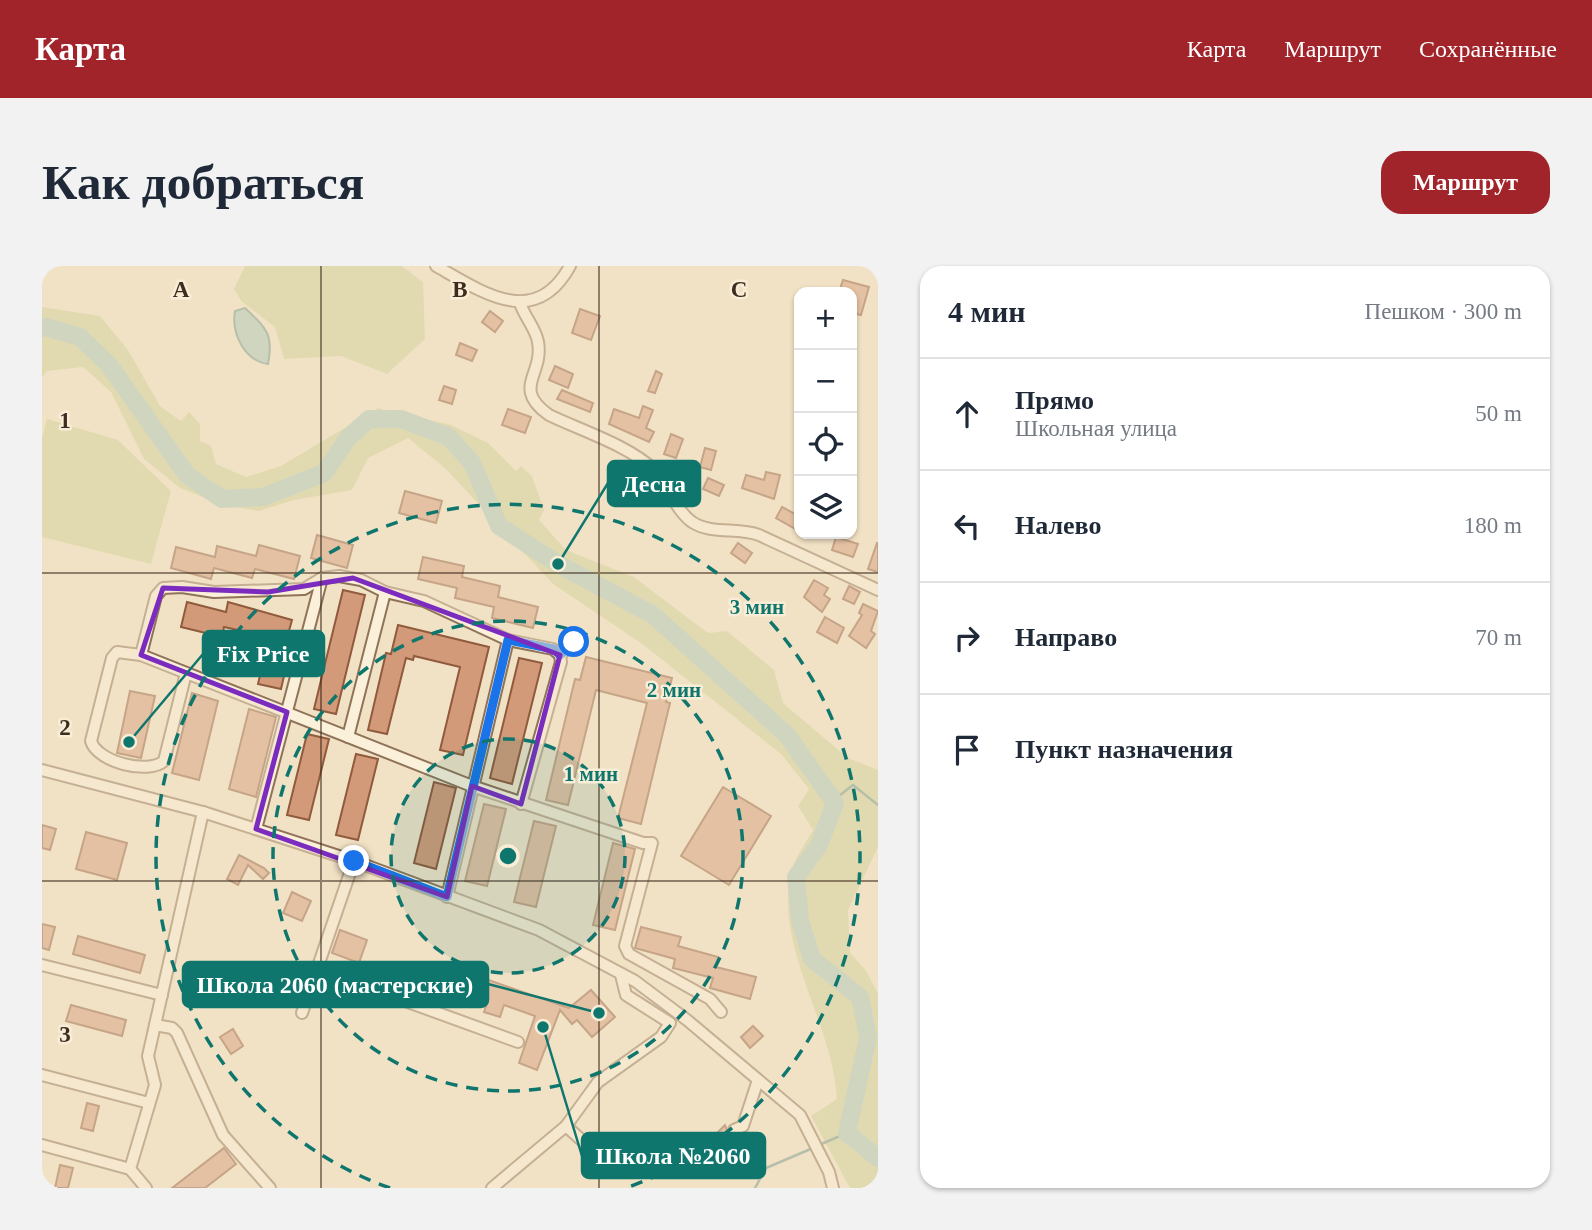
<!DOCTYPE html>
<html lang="ru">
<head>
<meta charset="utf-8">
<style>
  body { margin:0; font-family:Georgia,serif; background:#f2f2f3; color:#1f2937 }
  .controls { position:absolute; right:21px; top:21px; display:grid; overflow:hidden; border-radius:14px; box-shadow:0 2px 5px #0004 }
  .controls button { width:63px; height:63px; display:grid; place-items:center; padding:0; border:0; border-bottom:2px solid #e0e1e3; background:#fff; color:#1f2937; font:35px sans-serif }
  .stop { position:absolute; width:21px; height:21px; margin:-16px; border:5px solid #1a73e8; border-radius:50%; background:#fff }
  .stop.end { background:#1a73e8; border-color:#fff; box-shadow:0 2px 7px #0008 }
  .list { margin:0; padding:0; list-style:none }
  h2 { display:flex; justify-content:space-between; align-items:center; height:91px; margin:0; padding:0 28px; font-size:30px }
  h2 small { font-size:23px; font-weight:400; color:#747a83 }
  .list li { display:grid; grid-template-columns:46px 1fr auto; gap:21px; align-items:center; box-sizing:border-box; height:112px; padding:0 28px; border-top:2px solid #e0e1e3 }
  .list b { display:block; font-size:26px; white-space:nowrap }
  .list p { margin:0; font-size:23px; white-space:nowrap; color:#747a83 }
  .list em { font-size:23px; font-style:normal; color:#747a83 }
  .icon { flex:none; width:38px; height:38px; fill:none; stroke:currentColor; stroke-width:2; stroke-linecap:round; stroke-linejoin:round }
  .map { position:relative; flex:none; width:836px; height:922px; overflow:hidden; border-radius:21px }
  header { display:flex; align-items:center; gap:42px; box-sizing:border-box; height:98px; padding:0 35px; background:#a2242b; color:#fff }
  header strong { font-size:33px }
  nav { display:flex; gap:38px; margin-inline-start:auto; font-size:24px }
  .intro { display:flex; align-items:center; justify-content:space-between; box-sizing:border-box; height:168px; padding:0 42px }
  h1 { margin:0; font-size:49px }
  .button { padding:18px 32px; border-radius:21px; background:#a2242b; color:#fff; font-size:24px; font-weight:700 }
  main { display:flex; gap:42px; padding:0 42px }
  aside { flex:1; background:#fff; border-radius:21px; box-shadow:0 2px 5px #0004 }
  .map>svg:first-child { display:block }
  .green { fill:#cdd198 }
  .water { fill:#a7c5bb; stroke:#6d9489; stroke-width:2 }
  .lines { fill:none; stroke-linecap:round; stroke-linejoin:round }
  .stream { stroke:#6d9489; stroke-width:2.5 }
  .river { stroke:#a7c5bb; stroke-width:18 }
  .building { fill:#d29a78; stroke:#905a3d; stroke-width:2 }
  .minor-casing { stroke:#8f7359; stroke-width:14 }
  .minor { stroke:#fbf0da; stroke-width:10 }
  .route { stroke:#1a73e8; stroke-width:9 }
  .marked { fill:none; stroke:#7b2cbf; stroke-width:5; stroke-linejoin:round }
  .grid { fill:none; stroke:#3e2c1e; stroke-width:2; stroke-opacity:0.55 }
  .ring { fill:none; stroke:#0f766e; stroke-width:3.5; stroke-dasharray:12 9 }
  .grid-label { font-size:23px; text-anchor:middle; font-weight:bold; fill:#3e2c1e; stroke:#f8edd6; stroke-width:5; stroke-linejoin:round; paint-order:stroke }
  .centre { fill:#0f766e; stroke:#f8edd6; stroke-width:3.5 }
  .ring-label { font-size:21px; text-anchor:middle; font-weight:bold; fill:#0f766e; stroke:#f8edd6; stroke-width:5; stroke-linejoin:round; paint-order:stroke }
  .leader { fill:none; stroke:#0f766e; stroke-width:2.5 }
  .callout-dot { fill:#0f766e; stroke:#f8edd6; stroke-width:2.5 }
  .callout { fill:#0f766e; stroke:#0f766e; stroke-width:2.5 }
  .callout-label { font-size:24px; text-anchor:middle; font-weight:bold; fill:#fff }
</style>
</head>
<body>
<header>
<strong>Карта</strong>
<nav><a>Карта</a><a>Маршрут</a><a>Сохранённые</a></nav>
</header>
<div class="intro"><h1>Как добраться</h1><a class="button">Маршрут</a></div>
<main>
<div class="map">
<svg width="836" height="922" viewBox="0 0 836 922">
  <rect width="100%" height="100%" fill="#f2e2c5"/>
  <g class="green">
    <polygon points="203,0 360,0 381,16 383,73 345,108 299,90 242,93 233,61 200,36 192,23"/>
    <path d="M0,41L58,50L86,84L118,140L139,155L147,146L158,158V175L169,180L174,198L204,211L239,200L336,142L409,159L446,177L474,205L479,200L490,210L502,244L497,254L524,284L592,311L666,367L685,365L732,404L741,437L806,492L836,504V581L806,644L808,687L823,703L836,727V922H808L769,850L795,833C791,758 732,680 749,607C752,592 764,577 771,564L756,540L767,523L739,488L599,377L511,318L404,203L366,172L326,192L310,224L252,234L217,245L180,239L138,222L102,193L69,126L41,101L5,105L0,111Z"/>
    <polygon points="5,153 76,174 129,225 109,298 0,271 0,171"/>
  </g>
  <path class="water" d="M203,42C224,62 232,68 226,98C203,95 189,68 193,45Z"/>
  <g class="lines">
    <g class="stream">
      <polyline points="792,534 811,519 836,539"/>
      <polyline points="777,879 805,867"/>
      <polyline points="713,922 724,902 771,882"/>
    </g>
    <polyline class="river" points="0,62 4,61 38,71 67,99 145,209 180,233 221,231 282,207 306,172 327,153 359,153 407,171 430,197 457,260 516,298 611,349 745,469 793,537 777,579 754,611 758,654 770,693 818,731 826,771 805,867 836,892"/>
  </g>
  <g class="building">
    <polygon points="801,14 827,21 819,49 810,47 810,26 797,26"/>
    <polygon points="538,43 558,50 549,74 530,67"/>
    <polygon points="448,45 461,55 453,66 440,56"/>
    <polygon points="418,77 435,84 430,95 414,89"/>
    <polygon points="513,100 531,108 526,122 507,114"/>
    <polygon points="614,105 620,108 613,127 606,125"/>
    <polygon points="402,120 414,124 410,138 397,134"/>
    <polygon points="520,124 551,137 548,146 515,133"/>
    <polygon points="601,140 611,144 604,162 612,166 607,176 567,158 572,143 597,152"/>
    <polygon points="466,143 489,151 483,167 460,159"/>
    <polygon points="629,168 641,173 634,192 622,188"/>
    <polygon points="663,182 674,185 669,204 658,201"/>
    <polygon points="724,206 738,209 732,233 700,222 704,209 722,214"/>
    <polygon points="666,212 682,219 677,230 661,223"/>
    <polygon points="363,225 400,235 394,257 357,247"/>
    <polygon points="740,241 757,250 757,265 734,252"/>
    <polygon points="275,269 311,279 305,302 269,292"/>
    <polygon points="794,271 816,278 811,291 790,284"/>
    <polygon points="696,277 710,287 703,297 689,287"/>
    <polygon points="835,277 836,277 836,306 826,303"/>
    <polygon points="217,279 258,290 252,313 213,303 210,312 172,302 169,313 129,302 134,281 173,291 175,280 214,290"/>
    <polygon points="381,291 422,300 420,311 458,320 456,331 496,341 491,362 450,352 452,341 413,332 415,322 376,313"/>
    <polygon points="772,314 786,322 782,329 788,333 780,346 762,331"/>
    <polygon points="807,320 818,326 812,338 801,333"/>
    <polygon points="301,324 323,329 294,448 272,443"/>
    <polygon points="145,336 184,346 186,336 250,354 242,383 248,384 239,423 216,418 227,371 182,361 180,371 139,361"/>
    <polygon points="821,338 836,345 829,365 833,368 824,382 807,370 820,349 817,347"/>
    <polygon points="783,351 802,362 795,377 775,366"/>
    <polygon points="356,359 447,381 421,489 398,484 418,401 372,390 371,394 364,392 345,468 326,464 344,387 349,388"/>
    <polygon points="544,391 630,412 624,436 628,437 599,558 576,552 605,437 554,424 526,539 504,534 533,413 538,414"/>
    <polygon points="477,392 500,397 470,518 448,512"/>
    <polygon points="88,425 113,430 99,492 75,487"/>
    <polygon points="150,427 176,435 157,514 130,507"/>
    <polygon points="207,443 234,451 214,531 187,523"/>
    <polygon points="265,468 287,473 267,554 245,549"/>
    <polygon points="314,488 336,493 316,574 294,569"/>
    <polygon points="392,516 414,522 394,603 372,597"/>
    <polygon points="681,521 729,550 687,619 639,590"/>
    <polygon points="442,538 464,543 445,620 423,615"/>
    <polygon points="492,555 514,560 494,641 472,636"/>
    <polygon points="0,559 14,563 8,584 0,582"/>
    <polygon points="44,566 85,577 75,614 34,603"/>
    <polygon points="571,577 593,583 573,664 551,659"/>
    <polygon points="197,589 222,602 227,607 221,613 206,599 196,619 185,613"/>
    <polygon points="250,626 269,635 260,655 241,647"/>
    <polygon points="0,658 13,661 7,684 0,682"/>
    <polygon points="599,661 639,671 636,680 676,691 674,701 714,711 708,733 668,722 671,712 631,702 633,693 593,682"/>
    <polygon points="298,664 325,674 317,697 290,687"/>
    <polygon points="36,670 103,689 98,707 31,688"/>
    <polygon points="415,703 527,742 549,724 573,751 550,771 535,754 530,758 518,744 495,804 477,797 493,750 462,739 458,751 442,746 445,737 424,729 421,738 405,732"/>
    <polygon points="29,739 84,754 80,770 24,755"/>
    <polygon points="711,760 721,770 708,782 699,771"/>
    <polygon points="191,763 201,780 189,788 178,771"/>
    <polygon points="45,837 57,840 51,865 39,862"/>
    <polygon points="683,859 687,870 696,871 685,882 672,870"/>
    <polygon points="182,882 194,898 163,922 130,922"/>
    <polygon points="18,899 31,902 26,922 13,922"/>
  </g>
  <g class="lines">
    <defs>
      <g id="minor">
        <path d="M394,0C440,26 493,64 528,0"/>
        <path d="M478,37C482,50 494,63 496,76C502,109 469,122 507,149C538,164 588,180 612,204C626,218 633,244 650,256C670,269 695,261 717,269L836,324"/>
        <polyline points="99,389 114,330 121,322 140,321 172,326 262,323 280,312 297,310 319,314 343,326"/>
        <polyline points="518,389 532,376"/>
        <path d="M144,407L122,495C106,509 55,496 49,475L70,392L75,386L99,389L430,520L601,577H610L583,680L587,688L668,733L679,746"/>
        <polyline points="306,471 343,326 382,335 466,374 511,383 518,389 519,396 479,538"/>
        <polyline points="0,504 161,546 312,595 497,664 593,715 645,754 758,849 787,906 791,922"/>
        <polyline points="214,563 280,312"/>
        <polyline points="405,631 466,374"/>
        <polyline points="0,699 120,729"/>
        <polyline points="275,703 476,776"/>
        <polyline points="260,747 312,595"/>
        <polyline points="113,759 130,762 135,767 181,869 228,922"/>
        <polyline points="0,809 107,837"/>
        <polyline points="524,860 546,880 562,890"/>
        <polyline points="692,864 701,860 716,814"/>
        <polyline points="0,879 88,903"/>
        <polyline points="104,922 88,903 113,819 106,790 161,546"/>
        <polyline points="450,922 524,860 556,816 619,771 628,757 584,729 579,709"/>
      </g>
    </defs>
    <use href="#minor" class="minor-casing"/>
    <use href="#minor" class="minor"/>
  </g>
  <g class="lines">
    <polyline class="route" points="312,595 405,631 466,374 512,383 518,389 532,376"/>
  </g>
  <path d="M0 0H836V922H0ZM311,312L518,389L479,538L430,520L405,631L214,563L245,446L99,389L121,322L226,326Z" fill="#f2e2c5" fill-opacity=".55" fill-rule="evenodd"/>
  <path class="marked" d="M311,312L518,389L479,538L430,520L405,631L214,563L245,446L99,389L121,322L226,326Z"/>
  <path class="grid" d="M279,0V922M557,0V922M0,307H836M0,615H836"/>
  <circle cx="466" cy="590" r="117" fill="#0f766e" fill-opacity=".12"/>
  <g class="ring">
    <circle cx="466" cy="590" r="117"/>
    <circle cx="466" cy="590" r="235"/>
    <path d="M348 922A352 352 0 1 1 584 922"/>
  </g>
  <g class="grid-label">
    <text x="139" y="31">A</text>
    <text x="418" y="31">B</text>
    <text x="697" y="31">C</text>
    <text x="23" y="162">1</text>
    <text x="23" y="469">2</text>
    <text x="23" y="776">3</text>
  </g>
  <circle cx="466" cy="590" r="10" class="centre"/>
  <g class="ring-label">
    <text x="715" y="348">3 мин</text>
    <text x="632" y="431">2 мин</text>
    <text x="549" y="515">1 мин</text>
  </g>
  <path class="leader" d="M516 298L566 217M87 476L161 388M557 747L446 718M501 761L540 890"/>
  <g class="callout-dot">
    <circle cx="516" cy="298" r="7"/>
    <circle cx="87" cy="476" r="7"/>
    <circle cx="557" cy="747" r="7"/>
    <circle cx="501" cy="761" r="7"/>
  </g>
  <g class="callout">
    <rect x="566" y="195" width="92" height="45" rx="7"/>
    <rect x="161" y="365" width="121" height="45" rx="7"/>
    <rect x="141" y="696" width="305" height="45" rx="7"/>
    <rect x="540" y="867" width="183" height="45" rx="7"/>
  </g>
  <g class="callout-label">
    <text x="612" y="226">Десна</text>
    <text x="221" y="396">Fix Price</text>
    <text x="293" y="727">Школа 2060 (мастерские)</text>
    <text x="631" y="898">Школа №2060</text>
  </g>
</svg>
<div class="controls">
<button>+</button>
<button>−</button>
<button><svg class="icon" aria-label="locate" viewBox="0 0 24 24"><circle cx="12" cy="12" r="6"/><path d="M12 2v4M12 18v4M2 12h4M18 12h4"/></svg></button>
<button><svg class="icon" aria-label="layers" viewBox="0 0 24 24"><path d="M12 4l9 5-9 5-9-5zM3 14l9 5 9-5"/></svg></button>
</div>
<div class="stop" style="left:532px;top:376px"></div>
<div class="stop end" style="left:312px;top:595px"></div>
</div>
<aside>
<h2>4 мин<small>Пешком · 300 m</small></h2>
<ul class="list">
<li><svg class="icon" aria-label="ahead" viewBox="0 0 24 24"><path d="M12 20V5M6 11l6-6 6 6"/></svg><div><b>Прямо</b><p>Школьная улица</p></div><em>50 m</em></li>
<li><svg class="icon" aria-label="left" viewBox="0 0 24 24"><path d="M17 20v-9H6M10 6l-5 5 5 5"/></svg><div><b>Налево</b></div><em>180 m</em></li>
<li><svg class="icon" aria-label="right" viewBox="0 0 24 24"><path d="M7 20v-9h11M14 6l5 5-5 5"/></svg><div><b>Направо</b></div><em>70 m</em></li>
<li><svg class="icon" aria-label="arrive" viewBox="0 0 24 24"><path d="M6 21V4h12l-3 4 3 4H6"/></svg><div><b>Пункт назначения</b></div></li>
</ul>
</aside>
</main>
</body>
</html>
